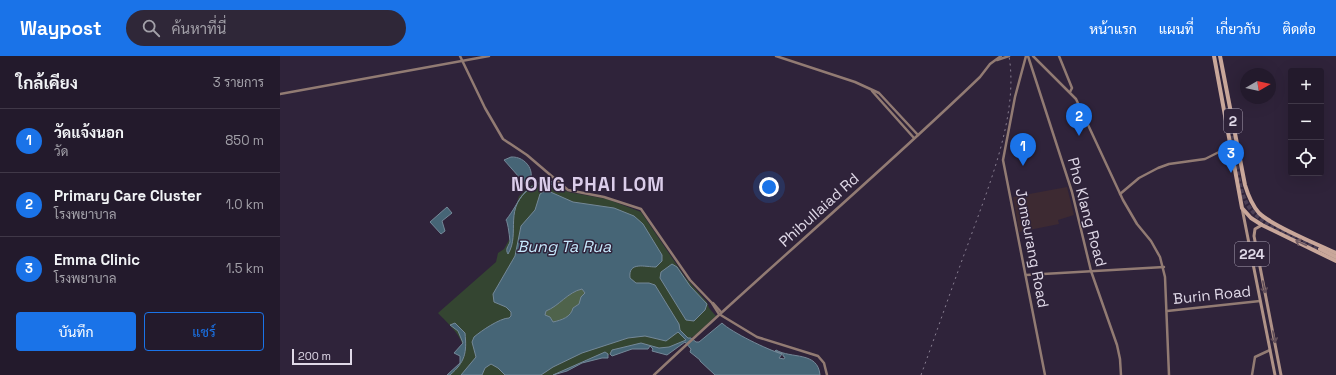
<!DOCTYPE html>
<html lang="th">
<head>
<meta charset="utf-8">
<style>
  body { margin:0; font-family:"Space Grotesk",Sarabun,sans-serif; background:#2f2738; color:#f1f3f6 }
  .controls { position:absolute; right:12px; top:12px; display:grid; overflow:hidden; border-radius:4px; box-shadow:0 4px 16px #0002 }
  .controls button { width:36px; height:36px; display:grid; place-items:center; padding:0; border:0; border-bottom:1px solid #403848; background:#231a2c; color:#f1f3f6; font:20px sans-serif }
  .compass { position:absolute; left:960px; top:12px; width:36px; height:36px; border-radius:50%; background:#231a2c; box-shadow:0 4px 16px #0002; rotate:81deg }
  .scale { position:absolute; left:12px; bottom:10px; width:60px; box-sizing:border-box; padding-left:4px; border:2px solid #e0d9e8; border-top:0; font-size:11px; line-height:14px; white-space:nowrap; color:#e0d9e8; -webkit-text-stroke:3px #2f233a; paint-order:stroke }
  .you { position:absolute; left:489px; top:131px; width:14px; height:14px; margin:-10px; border:3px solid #fff; border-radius:50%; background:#1a73e8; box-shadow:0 0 0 6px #1a73e833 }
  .badge { display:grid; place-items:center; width:26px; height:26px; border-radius:50%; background:#1a73e8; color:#fff; font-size:13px; font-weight:700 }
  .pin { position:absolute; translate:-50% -33px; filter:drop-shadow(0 1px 2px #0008) }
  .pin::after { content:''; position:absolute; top:21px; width:14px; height:12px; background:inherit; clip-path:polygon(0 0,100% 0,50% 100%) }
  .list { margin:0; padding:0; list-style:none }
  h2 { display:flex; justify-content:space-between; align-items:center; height:52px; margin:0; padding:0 16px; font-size:17px }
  h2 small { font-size:13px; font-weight:400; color:#a3a1a9 }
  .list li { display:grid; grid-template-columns:26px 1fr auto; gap:12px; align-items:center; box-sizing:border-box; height:64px; padding:0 16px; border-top:1px solid #403848 }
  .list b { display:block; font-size:15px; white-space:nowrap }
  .list p { margin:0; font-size:13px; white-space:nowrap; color:#a3a1a9 }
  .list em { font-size:13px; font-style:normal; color:#a3a1a9 }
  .actions { display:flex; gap:8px; padding:12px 16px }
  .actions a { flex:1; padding:9px 0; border:1px solid #1a73e8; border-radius:4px; text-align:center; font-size:14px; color:#1a73e8 }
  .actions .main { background:#1a73e8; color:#fff }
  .icon { flex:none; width:22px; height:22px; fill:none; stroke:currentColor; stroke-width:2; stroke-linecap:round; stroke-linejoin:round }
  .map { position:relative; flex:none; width:1056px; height:319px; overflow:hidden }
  header { display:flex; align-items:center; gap:24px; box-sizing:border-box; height:56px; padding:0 20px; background:#1a73e8; color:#fff }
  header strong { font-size:19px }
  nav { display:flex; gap:22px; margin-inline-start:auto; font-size:14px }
  .search { width:280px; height:36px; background:#2f2738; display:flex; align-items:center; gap:10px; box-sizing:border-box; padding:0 14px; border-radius:22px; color:#a3a1a9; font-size:15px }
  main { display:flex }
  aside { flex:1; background:#231a2c }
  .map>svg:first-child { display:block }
  .industrial { fill:#3d2a32 }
  .green { fill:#344531 }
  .forest { fill:#4f634b }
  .water { fill:#466576; stroke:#748898; fill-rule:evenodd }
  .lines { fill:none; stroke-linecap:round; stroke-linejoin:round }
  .highway-tunnel { stroke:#4a3e54; stroke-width:4; stroke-dasharray:4 2; stroke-linecap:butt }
  .secondary { stroke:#927b73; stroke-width:2.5 }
  .primary { stroke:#af9287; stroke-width:3 }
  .highway { stroke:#c9a79a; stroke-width:4 }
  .rail { stroke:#877d90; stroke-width:1; stroke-dasharray:2 4; stroke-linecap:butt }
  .oneway { stroke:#745e65 }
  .oneway2 { stroke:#624f59 }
  .labels { text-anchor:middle; stroke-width:3; stroke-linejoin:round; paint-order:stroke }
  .shield { fill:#2f233a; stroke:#aba2b4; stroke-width:1 }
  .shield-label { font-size:14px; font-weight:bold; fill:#e0d9e8 }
  .street-label { font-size:15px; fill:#e0d9e8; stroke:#2f233a }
  .water-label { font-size:16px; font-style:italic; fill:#c6e8fc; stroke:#2f233a }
  .district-label { font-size:19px; font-weight:bold; letter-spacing:1px; fill:#dbcdea; stroke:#2f233a }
</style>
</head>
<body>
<header>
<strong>Waypost</strong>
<div class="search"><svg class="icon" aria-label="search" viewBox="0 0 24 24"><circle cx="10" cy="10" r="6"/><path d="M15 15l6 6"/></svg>ค้นหาที่นี่</div>
<nav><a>หน้าแรก</a><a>แผนที่</a><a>เกี่ยวกับ</a><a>ติดต่อ</a></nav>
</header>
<main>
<aside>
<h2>ใกล้เคียง<small>3 รายการ</small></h2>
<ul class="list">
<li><span class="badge">1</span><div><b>วัดแจ้งนอก</b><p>วัด</p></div><em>850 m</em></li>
<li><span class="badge">2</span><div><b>Primary Care Cluster</b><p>โรงพยาบาล</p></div><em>1.0 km</em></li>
<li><span class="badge">3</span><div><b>Emma Clinic</b><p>โรงพยาบาล</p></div><em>1.5 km</em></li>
</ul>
<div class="actions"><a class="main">บันทึก</a><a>แชร์</a></div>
</aside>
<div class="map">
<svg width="1056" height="319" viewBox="0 0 1056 319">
  <rect width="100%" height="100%" fill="#2f233a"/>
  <polygon class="industrial" points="787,131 794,159 778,164 779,168 739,176 733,141"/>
  <path class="green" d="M265,124L288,136L327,143L361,156L405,221L427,246L429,252L436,260L414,280L390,292L384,293L362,288L328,299L306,304L275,319H168C172,316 177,312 180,308C193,288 170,270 158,257L216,206L218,197L224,193L230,182L232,162L239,140L252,129Z"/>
  <path class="forest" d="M302,233L305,237L299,248L293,252C291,262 282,264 274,267L264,259L266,255C279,249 289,236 302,233Z"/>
  <g class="water">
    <path d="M231,101C246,100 258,117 247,130L224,104Z"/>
    <path d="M268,122L277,131C267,126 262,125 252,131C222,151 241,177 228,198C225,193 228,191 230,186C230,184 228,166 226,164C241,145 240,132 267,124Z"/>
    <path d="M266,134L293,146L334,152L354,160L363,168L382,199V205L376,211C365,211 348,205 350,222L356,227H369L375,229L399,268L400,274L408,282H411L416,286H419L442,267C451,276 488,294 502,298L499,302L504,303L505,301L503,300V298L495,295L496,294C511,303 538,295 540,319H435L420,305V304L410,296L411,293L405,286L387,299L372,295L373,293L370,290L368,293H352L332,300L330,298L332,294L361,287L379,292L389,291L406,284L398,276L386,285L365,280L348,282L302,297L273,311L261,319H225L218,312L211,308L205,312L202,319H181L196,301L192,286L194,281C201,275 220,262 229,262L231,260V256L226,251L214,246L213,238L235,200L241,170L255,154L260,138ZM302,233L305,237L301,241L299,248L293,252C291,261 282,264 273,266L270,261L265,259L266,255C279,250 288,236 302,233Z"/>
    <polygon points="167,151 172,157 162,165 165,175 161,178 150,166"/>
    <polygon points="392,208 397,211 410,230 427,248 425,254 414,265 406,264 380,222 381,216"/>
    <path d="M175,267L185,277C187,297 185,306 170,319H167L180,307V300L174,297L183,287L178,275L170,269Z"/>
    <polygon points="325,296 328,298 328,302 322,302 302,307 287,315 273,319"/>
  </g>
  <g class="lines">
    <path class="highway-tunnel" d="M952,80C956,100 957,129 966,146C977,169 1018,182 1040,193"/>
    <g class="secondary">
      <polyline points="180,0 205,52 223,83 247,99 288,134 324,141 361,153 410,224 432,247 439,258 477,281 538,300 544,307 547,319"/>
      <polyline points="496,0 575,26 599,37 638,79"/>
      <polyline points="746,0 735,41 723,104 765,319"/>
      <polyline points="748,0 792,136 811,215 837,289 840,303 841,319"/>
      <polyline points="753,0 796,43 843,144 857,168 871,185 880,201 885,221 889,319"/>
      <polyline points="779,0 792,32 790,36"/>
      <polyline points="717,4 729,0"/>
      <polyline points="592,35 634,82"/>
      <polyline points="0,38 209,0"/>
      <polyline points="840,138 859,122 878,112 889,108 925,103 951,90"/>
      <polyline points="746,219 884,211"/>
      <polyline points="433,247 441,256"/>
      <polyline points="887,255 980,245"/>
      <path d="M374,319C481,218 594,123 700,21L710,8L721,0"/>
      <polyline points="972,319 975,301 990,294"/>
    </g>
    <g class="primary">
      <polyline points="962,152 995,319"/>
      <polyline points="982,169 975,173 974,180 1001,319"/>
    </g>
    <g class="highway">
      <polyline points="934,0 962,152 971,162 982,169 1056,205"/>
      <path d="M940,0L965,129C968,139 972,149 979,157C992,170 1037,188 1056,197"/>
      <polyline points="1040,193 1056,201"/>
    </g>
    <path class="rail" d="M641,319C657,275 672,231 688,188C708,132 739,59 729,0"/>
  </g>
  <defs><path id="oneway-shaft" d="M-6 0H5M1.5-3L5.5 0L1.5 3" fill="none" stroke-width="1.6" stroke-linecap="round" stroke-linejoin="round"/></defs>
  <use class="oneway" href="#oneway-shaft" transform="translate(1021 187) rotate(-155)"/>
  <g class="oneway2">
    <use href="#oneway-shaft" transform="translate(984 231) rotate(79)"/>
    <use href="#oneway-shaft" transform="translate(994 281) rotate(79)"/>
  </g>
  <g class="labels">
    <g class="shield">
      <rect x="944" y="53" width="18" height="24" rx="3"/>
      <rect x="955" y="186" width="34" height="24" rx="3"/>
    </g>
    <g class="shield-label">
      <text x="953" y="70">2</text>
      <text x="972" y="203">224</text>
    </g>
    <g class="street-label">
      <text transform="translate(539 154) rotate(-42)" y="5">Phibullaiad Rd</text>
      <text transform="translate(807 156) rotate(75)" y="5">Pho Klang Road</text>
      <text transform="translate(752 192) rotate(79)" y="5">Jomsurang Road</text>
      <text transform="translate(932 239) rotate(-6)" y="5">Burin Road</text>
    </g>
    <g class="water-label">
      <text x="284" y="196">Bung Ta Rua</text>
    </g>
    <g class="district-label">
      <text x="308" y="135">NONG PHAI LOM</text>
    </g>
  </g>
</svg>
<div class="controls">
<button>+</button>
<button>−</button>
<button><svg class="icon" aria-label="locate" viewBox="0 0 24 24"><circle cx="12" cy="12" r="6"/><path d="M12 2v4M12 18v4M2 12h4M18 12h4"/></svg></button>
</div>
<svg class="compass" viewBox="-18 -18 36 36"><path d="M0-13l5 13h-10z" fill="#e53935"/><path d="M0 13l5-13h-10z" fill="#a3a1a9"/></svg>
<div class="scale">200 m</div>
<div class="you"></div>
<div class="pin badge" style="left:743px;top:110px">1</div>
<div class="pin badge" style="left:799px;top:80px">2</div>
<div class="pin badge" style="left:951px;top:117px">3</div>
</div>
</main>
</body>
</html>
